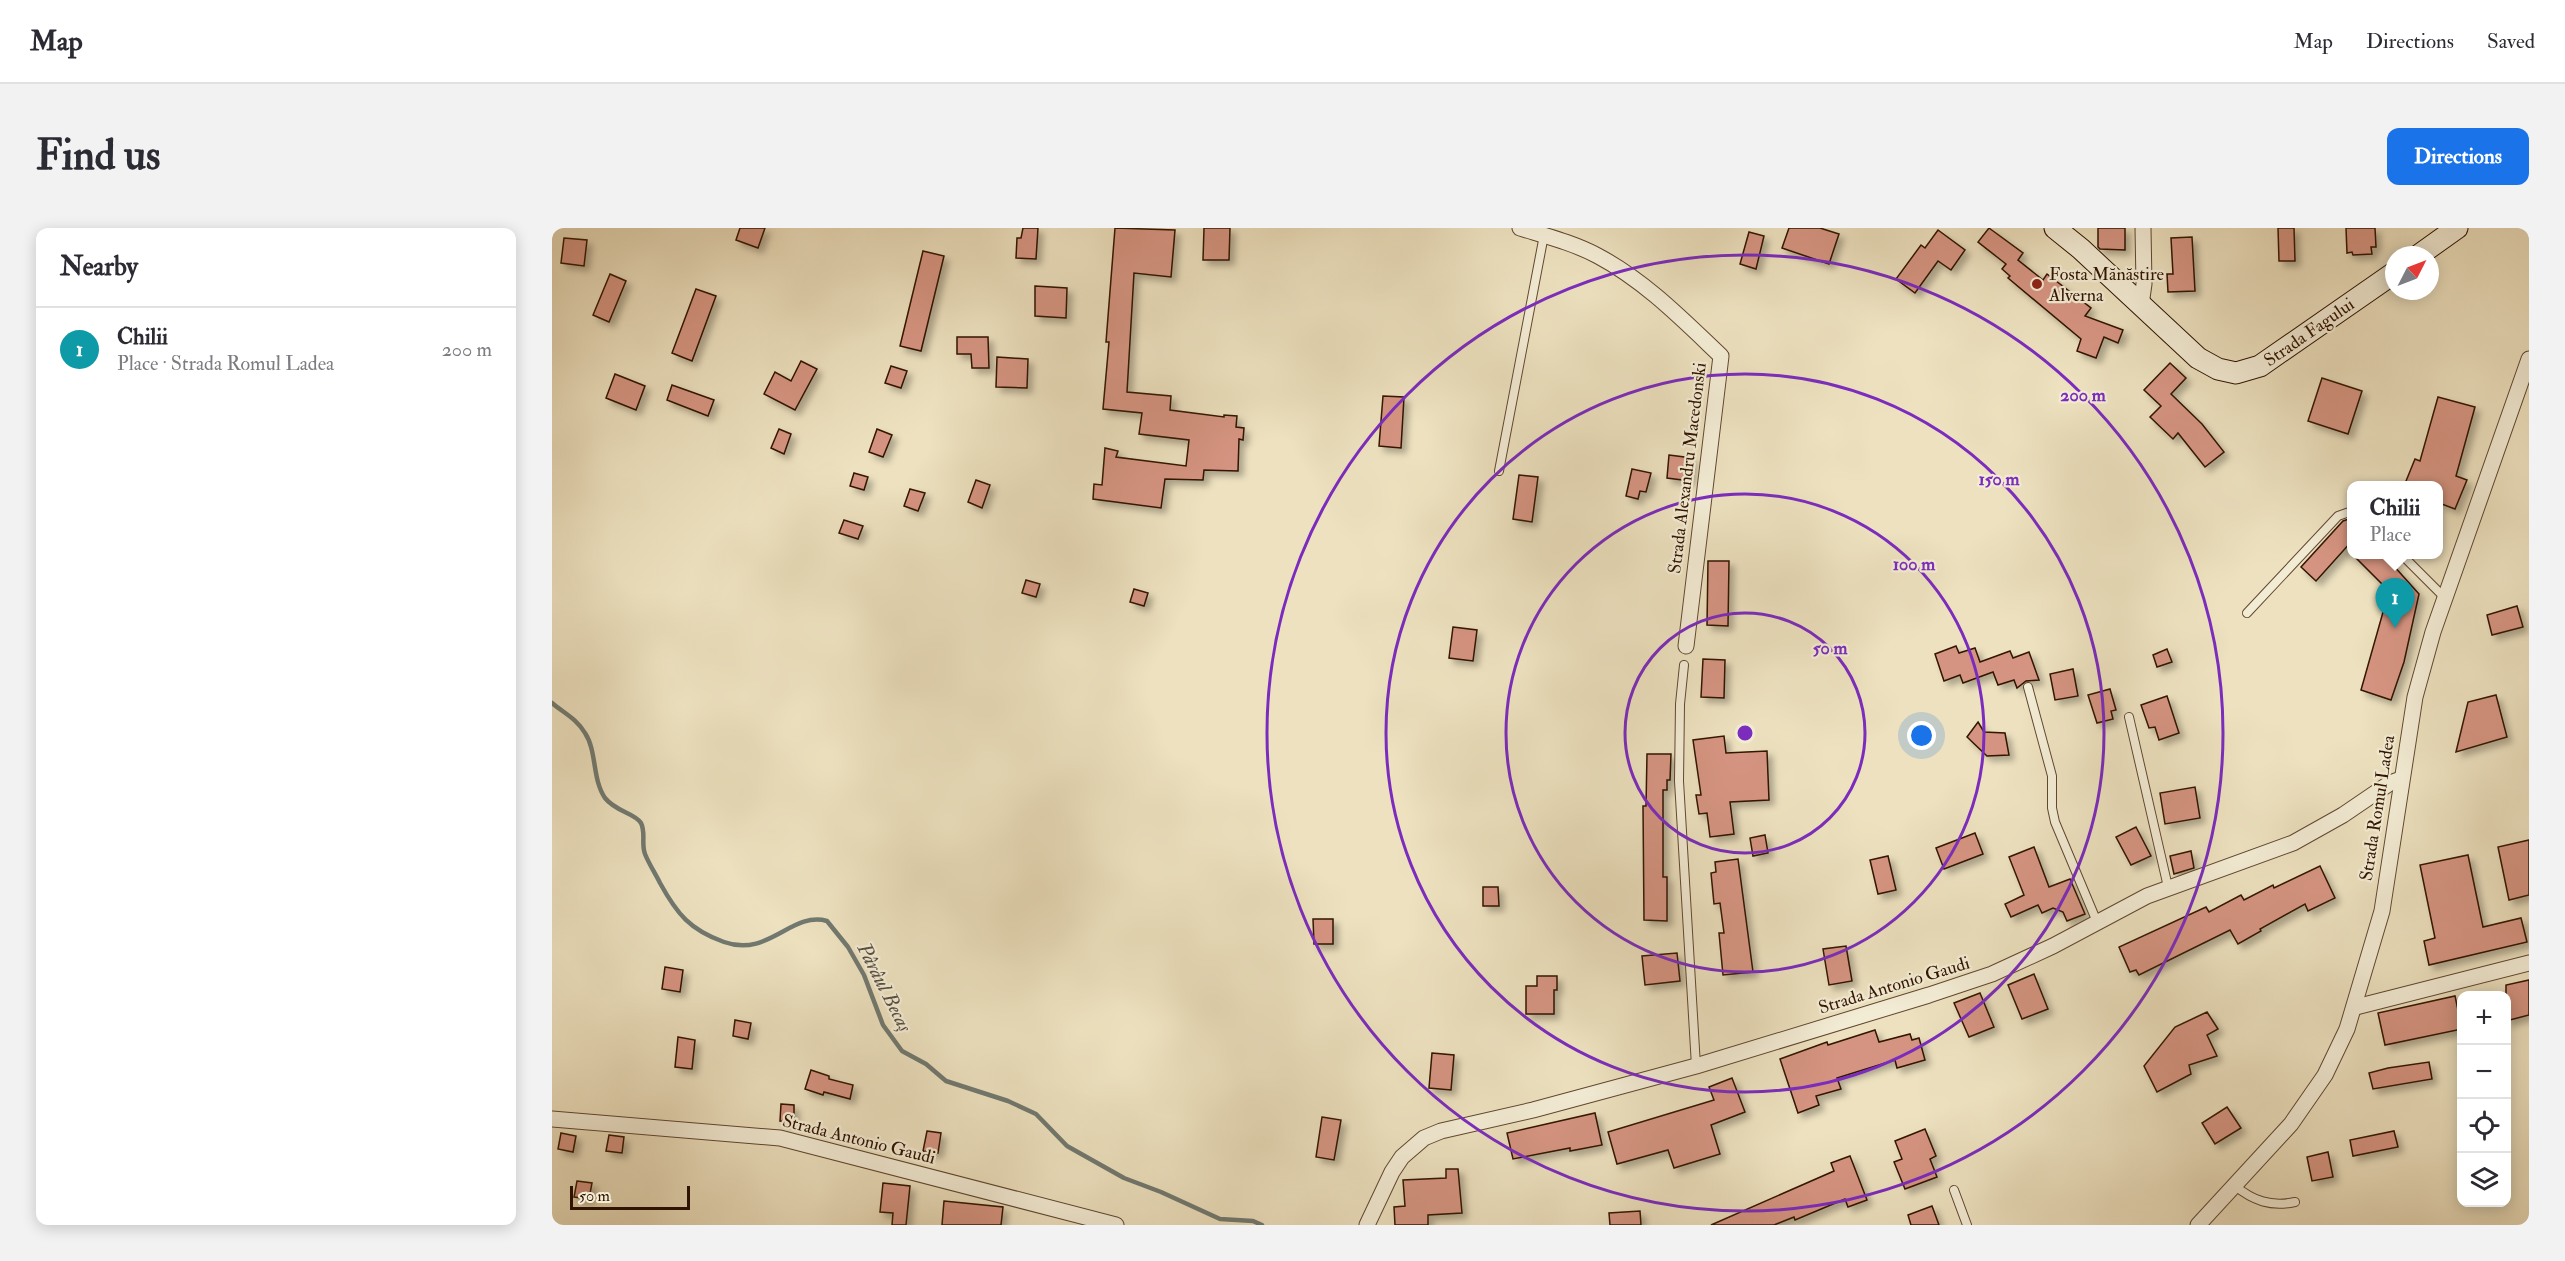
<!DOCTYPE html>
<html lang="en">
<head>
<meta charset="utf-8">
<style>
  body { margin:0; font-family:"IM FELL Double Pica",serif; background:#f2f2f3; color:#2b2b33 }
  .controls { position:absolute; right:18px; bottom:18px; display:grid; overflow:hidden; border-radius:12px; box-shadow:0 3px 15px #0003 }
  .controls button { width:54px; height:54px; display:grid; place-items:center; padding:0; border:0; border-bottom:2px solid #e1e1e2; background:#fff; color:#2b2b33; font:30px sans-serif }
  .compass { position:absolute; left:1833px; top:18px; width:54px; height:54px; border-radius:50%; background:#fff; box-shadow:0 3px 15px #0003; rotate:48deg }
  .scale { position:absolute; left:18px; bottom:15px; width:120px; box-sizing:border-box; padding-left:6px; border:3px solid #311400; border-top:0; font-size:16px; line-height:21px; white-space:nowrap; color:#311400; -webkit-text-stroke:4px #f3ecd5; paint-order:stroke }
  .you { position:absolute; left:1370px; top:508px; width:21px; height:21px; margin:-15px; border:4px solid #fff; border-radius:50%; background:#1a73e8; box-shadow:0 0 0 9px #1a73e833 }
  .badge { display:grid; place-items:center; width:39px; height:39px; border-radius:50%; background:#1a73e8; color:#fff; font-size:20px; font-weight:700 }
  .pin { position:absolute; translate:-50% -50px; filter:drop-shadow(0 2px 3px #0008) }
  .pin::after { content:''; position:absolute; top:32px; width:21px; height:18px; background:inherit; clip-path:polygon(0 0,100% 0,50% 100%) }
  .popup { position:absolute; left:1795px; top:253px; width:96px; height:78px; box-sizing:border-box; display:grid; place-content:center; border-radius:12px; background:#fff; filter:drop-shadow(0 2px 4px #0005); font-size:20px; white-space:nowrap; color:#7c7c81 }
  .popup b { font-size:22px; color:#2b2b33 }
  .popup::after { content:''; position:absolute; left:50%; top:100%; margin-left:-12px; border:12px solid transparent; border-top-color:#fff }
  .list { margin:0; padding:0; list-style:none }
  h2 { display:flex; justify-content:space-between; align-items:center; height:78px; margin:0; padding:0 24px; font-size:26px }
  h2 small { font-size:20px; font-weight:400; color:#7c7c81 }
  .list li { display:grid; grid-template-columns:39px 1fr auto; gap:18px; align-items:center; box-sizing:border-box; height:84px; padding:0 24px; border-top:2px solid #e1e1e2 }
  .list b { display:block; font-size:22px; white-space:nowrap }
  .list p { margin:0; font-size:20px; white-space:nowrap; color:#7c7c81 }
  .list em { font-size:20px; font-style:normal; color:#7c7c81 }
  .icon { flex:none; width:33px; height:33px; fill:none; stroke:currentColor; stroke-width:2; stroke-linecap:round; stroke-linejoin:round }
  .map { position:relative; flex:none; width:1977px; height:997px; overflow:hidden; border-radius:12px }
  header { display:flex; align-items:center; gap:36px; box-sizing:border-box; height:84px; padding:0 30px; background:#fff; border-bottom:2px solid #e1e1e2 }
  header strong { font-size:28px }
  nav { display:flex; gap:33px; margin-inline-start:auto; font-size:21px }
  .intro { display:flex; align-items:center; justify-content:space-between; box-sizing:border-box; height:144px; padding:0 36px }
  h1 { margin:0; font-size:42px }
  .button { padding:15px 27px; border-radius:12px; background:#1a73e8; color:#fff; font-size:21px; font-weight:700 }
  main { display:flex; gap:36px; padding:0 36px }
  aside { flex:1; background:#fff; border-radius:12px; box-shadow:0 3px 15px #0003 }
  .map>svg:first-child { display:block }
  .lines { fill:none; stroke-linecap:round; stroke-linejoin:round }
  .stream { stroke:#717970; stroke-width:4.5 }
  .building { fill:#d59481; stroke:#311400; stroke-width:1.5; filter:url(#shadow) }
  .lane-casing { stroke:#604730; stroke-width:10 }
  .street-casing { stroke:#604730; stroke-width:17 }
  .secondary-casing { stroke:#311400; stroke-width:23 }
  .lane { stroke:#f3ecd5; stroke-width:8 }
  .street { stroke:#f3ecd5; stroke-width:15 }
  .secondary { stroke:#f3ecd5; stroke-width:21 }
  .ring { fill:none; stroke:#7b2cbf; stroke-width:3 }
  .poi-dot { fill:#8f2418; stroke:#f3ecd5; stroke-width:2 }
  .labels { text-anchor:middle; stroke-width:4.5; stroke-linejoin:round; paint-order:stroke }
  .poi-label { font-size:18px; fill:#311400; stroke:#f3ecd5; text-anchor:start }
  .street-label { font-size:18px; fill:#311400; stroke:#f3ecd5 }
  .water-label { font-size:20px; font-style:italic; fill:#564f41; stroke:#f3ecd5 }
  .centre { fill:#7b2cbf; stroke:#f3ecd5; stroke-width:3 }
  .ring-label { font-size:18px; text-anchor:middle; font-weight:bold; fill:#7b2cbf; stroke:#f3ecd5; stroke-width:4.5; stroke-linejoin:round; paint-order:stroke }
</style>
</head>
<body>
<header>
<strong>Map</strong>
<nav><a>Map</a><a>Directions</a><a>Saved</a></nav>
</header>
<div class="intro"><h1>Find us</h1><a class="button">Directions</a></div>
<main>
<aside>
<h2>Nearby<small></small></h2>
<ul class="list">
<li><span class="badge" style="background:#0f9aa8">1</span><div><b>Chilii</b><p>Place · Strada Romul Ladea</p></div><em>200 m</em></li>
</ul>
</aside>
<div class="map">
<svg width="1977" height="997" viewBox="0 0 1977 997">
  <defs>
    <filter id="shadow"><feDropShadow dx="5" dy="5" stdDeviation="3" flood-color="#0004"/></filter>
  </defs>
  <rect width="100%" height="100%" fill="#ede1bf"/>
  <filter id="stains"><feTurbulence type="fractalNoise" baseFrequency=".00333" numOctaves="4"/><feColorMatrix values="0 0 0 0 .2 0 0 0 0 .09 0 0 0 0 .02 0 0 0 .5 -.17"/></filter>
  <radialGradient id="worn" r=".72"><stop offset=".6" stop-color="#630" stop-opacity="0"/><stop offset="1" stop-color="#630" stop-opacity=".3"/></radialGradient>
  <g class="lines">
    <path class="stream" d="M0,475C12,485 25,491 33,505C45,523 40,551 53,570C64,584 83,585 89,595C94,605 89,616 93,626C97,636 103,645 108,655C125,686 138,702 172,714C217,730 239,683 275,693L296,719L312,747L331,797L350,823L374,836L394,853L456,873L484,886L515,918L572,950L609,964L668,991L701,993L710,997"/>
  </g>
  <g class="building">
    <polygon points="188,0 213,0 206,20 184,12"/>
    <polygon points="471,0 486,0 484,31 464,30 465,10 469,10"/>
    <polygon points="563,0 623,2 619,49 582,45 575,164 619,168 618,182 672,189 672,187 685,188 684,199 692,200 691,212 687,211 686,243 652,242 651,252 613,251 609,280 541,271 542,256 550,257 553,220 566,223 564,229 634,238 637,212 587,206 590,185 551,181 557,114 554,114"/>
    <polygon points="652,0 678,0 677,32 651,32"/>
    <polygon points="1237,0 1268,0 1287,6 1277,36 1230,20"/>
    <polygon points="1437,0 1471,25 1466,32 1491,52 1495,46 1539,80 1533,88 1571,102 1566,115 1552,109 1544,130 1525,123 1529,111 1456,50 1458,48 1450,41 1454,36 1426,14"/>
    <polygon points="1546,0 1573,0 1573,22 1548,21 1546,19"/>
    <polygon points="1726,0 1742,0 1743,33 1727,33"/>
    <polygon points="1794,0 1823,0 1824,19 1819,19 1820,26 1801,27 1800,24 1795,25"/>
    <polygon points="1386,2 1413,22 1399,42 1386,33 1363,65 1344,51 1369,17 1373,20"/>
    <polygon points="1197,4 1212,8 1204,41 1188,36"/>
    <polygon points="1640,9 1643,63 1616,64 1615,46 1621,46 1619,10"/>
    <polygon points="12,10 35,12 32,38 9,35"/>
    <polygon points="371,23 392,28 369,123 348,118"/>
    <polygon points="58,46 74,53 57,94 41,87"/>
    <polygon points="483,58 515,60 514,90 483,88"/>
    <polygon points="144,61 164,68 140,133 120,125"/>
    <polygon points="405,109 436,109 437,140 420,140 419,126 405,126"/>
    <polygon points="445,129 476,131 475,160 444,159"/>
    <polygon points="249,133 265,141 243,182 212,166 223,144 239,153"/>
    <polygon points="1618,135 1634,150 1619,166 1650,196 1672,224 1653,239 1626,205 1621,211 1598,189 1609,178 1592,162"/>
    <polygon points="339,138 355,143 349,160 333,155"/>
    <polygon points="63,146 93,158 84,182 54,170"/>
    <polygon points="1770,150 1810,163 1796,206 1756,193"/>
    <polygon points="120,157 162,172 156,188 115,172"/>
    <polygon points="831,168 852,169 849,220 827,218"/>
    <polygon points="1886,169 1923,179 1904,248 1915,252 1903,281 1887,275 1887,258 1852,258 1863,231 1868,233"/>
    <polygon points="227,201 239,206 232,226 219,220"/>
    <polygon points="325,201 340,207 331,229 317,224"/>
    <polygon points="1117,227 1140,230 1138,253 1115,250"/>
    <polygon points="1080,241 1099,245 1094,264 1088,263 1086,271 1074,268"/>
    <polygon points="302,245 316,249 312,262 298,258"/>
    <polygon points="967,247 986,249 980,294 961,291"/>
    <polygon points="424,252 438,257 430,280 416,274"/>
    <polygon points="358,261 373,265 366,283 352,278"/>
    <polygon points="1800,290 1800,313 1764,353 1749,339 1791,293"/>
    <polygon points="292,292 311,298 306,311 287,305"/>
    <polygon points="1801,327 1832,327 1867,366 1852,434 1839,472 1809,462 1837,363"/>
    <polygon points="1156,333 1177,333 1176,398 1155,397"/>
    <polygon points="474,352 488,356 484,369 470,365"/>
    <polygon points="582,361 596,365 592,378 578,374"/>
    <polygon points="1965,378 1971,399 1940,407 1935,387"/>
    <polygon points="901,399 925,402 921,433 897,430"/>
    <polygon points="1404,418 1407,425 1423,420 1428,434 1458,423 1461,430 1477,424 1487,452 1474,453 1465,460 1462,452 1446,457 1441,444 1411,455 1408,447 1392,453 1383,426"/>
    <polygon points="1615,421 1620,434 1605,439 1601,427"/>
    <polygon points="1151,431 1173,432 1172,470 1149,469"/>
    <polygon points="1521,441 1526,468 1503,472 1498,446"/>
    <polygon points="1558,461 1564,482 1559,483 1561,491 1545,495 1536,467"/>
    <polygon points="1944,467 1955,509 1904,524 1916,474"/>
    <polygon points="1615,468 1627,505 1607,512 1603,499 1597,500 1589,477"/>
    <polygon points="1426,494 1432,504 1453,505 1457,527 1435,528 1415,509"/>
    <polygon points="1172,508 1174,525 1215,523 1217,572 1178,574 1182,606 1158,609 1155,585 1147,586 1144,567 1149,567 1141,512"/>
    <polygon points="1095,526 1119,526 1118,552 1115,552 1115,562 1111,562 1111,649 1115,649 1115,693 1092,692 1091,578 1094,578"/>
    <polygon points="1643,559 1648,590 1613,596 1608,565"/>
    <polygon points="1584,599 1599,628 1579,637 1564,609"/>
    <polygon points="1423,605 1431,626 1392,641 1384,620"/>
    <polygon points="1213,607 1216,625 1201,628 1198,610"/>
    <polygon points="1977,612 1977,667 1957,672 1946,619"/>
    <polygon points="1482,619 1497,659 1518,651 1533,686 1515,693 1511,684 1501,680 1490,685 1486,677 1459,689 1453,676 1472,667 1457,629"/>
    <polygon points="1639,623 1642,640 1622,646 1618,628"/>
    <polygon points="1916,627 1931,699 1969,690 1975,714 1877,737 1872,713 1883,710 1868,637"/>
    <polygon points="1336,628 1344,662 1326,666 1318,632"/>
    <polygon points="1186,631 1201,744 1171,747 1167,705 1172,705 1168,675 1162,676 1159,645 1164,644 1163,634"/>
    <polygon points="1768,638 1783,670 1756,683 1753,676 1708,701 1709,703 1686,716 1678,702 1587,747 1584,742 1578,744 1567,719 1654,679 1657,684 1689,667 1692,672 1721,657 1722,660"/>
    <polygon points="931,659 946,659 947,678 931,678"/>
    <polygon points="761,691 781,691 781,716 762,716"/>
    <polygon points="1294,718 1300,753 1277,757 1271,721"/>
    <polygon points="1125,725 1128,753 1093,757 1090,728"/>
    <polygon points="113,739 131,742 128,764 110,761"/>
    <polygon points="1482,746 1496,781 1470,791 1456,757"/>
    <polygon points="985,748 1005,748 1005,762 1002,762 1002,786 974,786 974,758 985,758"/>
    <polygon points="1977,752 1977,787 1954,793 1954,757"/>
    <polygon points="1428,765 1442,799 1417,809 1402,775"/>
    <polygon points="1903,768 1910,801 1833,817 1826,785"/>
    <polygon points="1655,784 1666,801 1655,807 1665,828 1637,837 1639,846 1605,864 1592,838 1623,799"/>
    <polygon points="183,792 199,795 196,811 181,808"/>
    <polygon points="1323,802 1327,814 1358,806 1360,812 1367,810 1373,832 1345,840 1343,832 1285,850 1289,861 1264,868 1267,877 1246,885 1228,831 1275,814 1276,817"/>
    <polygon points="126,809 143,812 140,841 123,839"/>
    <polygon points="880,825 902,827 899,862 877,860"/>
    <polygon points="1877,834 1880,851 1821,861 1817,845 1836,840"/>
    <polygon points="259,842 277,848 277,851 301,857 298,871 272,864 271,867 253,861"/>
    <polygon points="1180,850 1193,884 1159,897 1168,926 1122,940 1116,922 1065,936 1056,904 1162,872 1157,859"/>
    <polygon points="229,876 242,877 242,894 228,893"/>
    <polygon points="1675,879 1689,900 1663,916 1650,895"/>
    <polygon points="1043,885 1050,917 1018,923 1018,920 961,931 955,905"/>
    <polygon points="770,889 789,892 782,932 764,929"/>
    <polygon points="1373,901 1384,928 1378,931 1385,949 1353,961 1342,934 1350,931 1343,913"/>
    <polygon points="375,903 389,905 386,925 371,923"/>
    <polygon points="1842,903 1846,919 1801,928 1798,912"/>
    <polygon points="9,905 24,908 21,924 6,921"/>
    <polygon points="57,907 72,909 70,925 54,923"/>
    <polygon points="1776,924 1781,949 1760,953 1755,929"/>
    <polygon points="1298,928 1315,972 1296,979 1293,971 1243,992 1242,989 1222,997 1159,997 1282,943 1279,935"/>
    <polygon points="894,941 906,941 910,985 876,987 876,997 843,997 842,979 853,978 851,952 894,950"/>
    <polygon points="25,953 40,955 37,971 22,969"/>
    <polygon points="331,955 358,958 354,997 340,997 341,985 328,984"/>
    <polygon points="392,973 451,979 449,997 390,997"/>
    <polygon points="1380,978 1387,997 1359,997 1356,987"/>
    <polygon points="1088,983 1089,997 1058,997 1057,985"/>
  </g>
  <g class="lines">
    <defs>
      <g id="lane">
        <polyline points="947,243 992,7"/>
        <polyline points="1849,326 1893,370"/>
        <polyline points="1695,385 1786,288 1800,283"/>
        <polyline points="1132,437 1128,476 1127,553 1144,838"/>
        <polyline points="1476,459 1500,548 1500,580 1503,594 1545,694"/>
        <polyline points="1577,489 1616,659"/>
        <path d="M1682,957C1701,973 1719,979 1743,974"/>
        <polyline points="1402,962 1415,997"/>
      </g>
      <g id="street">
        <path d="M968,0C994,8 1022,15 1046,28C1093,53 1131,92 1169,128L1134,418"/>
        <polyline points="1589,77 1592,56 1591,0"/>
        <polyline points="1804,779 1977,735"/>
        <polyline points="0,891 228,910 564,997"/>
        <polyline points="815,997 840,944 850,929 872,910 889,903 981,882 1144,838 1377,767 1440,746 1501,718 1595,668 1741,615 1791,587 1838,555 1849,551"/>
        <polyline points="1646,997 1739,896 1773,847 1795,801 1830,683 1863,469 1881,404 1977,131"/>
      </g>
      <g id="secondary">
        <polyline points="1503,0 1529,21 1646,130 1666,141 1684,145 1708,138 1842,45"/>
        <polyline points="1867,27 1905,0"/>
      </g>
    </defs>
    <use href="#lane" class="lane-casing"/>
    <use href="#street" class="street-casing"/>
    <use href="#secondary" class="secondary-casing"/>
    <use href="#lane" class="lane"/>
    <use href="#street" class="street"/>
    <use href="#secondary" class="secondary"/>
  </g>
  <g class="ring">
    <circle cx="1193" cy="505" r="120"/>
    <circle cx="1193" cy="505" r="239"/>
    <circle cx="1193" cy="505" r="359"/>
    <circle cx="1193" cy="505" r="478"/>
  </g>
  <circle class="poi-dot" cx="1485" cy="56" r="6"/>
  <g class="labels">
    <g class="poi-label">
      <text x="1497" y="52">Fosta Mănăstire<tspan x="1497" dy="21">Alverna</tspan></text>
    </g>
    <g class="street-label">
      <text transform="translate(1757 104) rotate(-35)" y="6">Strada Fagului</text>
      <text transform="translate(1135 240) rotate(-83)" y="6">Strada Alexandru Macedonski</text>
      <text transform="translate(1825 580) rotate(-81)" y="6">Strada Romul Ladea</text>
      <text transform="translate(1342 757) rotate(-17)" y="6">Strada Antonio Gaudi</text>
      <text transform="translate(307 911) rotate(14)" y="6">Strada Antonio Gaudi</text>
    </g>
    <g class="water-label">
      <text transform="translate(333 759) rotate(63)" y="7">Pârâul Becaș</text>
    </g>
  </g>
  <circle cx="1193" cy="505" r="9" class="centre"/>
  <g class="ring-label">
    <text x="1531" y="173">200 m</text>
    <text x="1447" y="257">150 m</text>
    <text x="1362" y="342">100 m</text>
    <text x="1278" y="426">50 m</text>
  </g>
  <rect width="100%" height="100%" filter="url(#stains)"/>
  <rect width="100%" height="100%" fill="url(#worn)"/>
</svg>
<div class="controls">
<button>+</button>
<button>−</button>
<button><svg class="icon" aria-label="locate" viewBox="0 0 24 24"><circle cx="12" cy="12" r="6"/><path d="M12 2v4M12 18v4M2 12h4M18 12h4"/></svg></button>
<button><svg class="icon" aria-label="layers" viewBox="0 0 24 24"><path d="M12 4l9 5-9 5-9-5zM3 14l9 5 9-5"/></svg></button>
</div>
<svg class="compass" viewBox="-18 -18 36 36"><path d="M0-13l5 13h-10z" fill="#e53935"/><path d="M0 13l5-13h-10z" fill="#7c7c81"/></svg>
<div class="scale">50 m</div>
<div class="you"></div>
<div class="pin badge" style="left:1843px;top:400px;background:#0f9aa8">1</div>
<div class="popup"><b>Chilii</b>Place</div>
</div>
</main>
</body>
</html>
